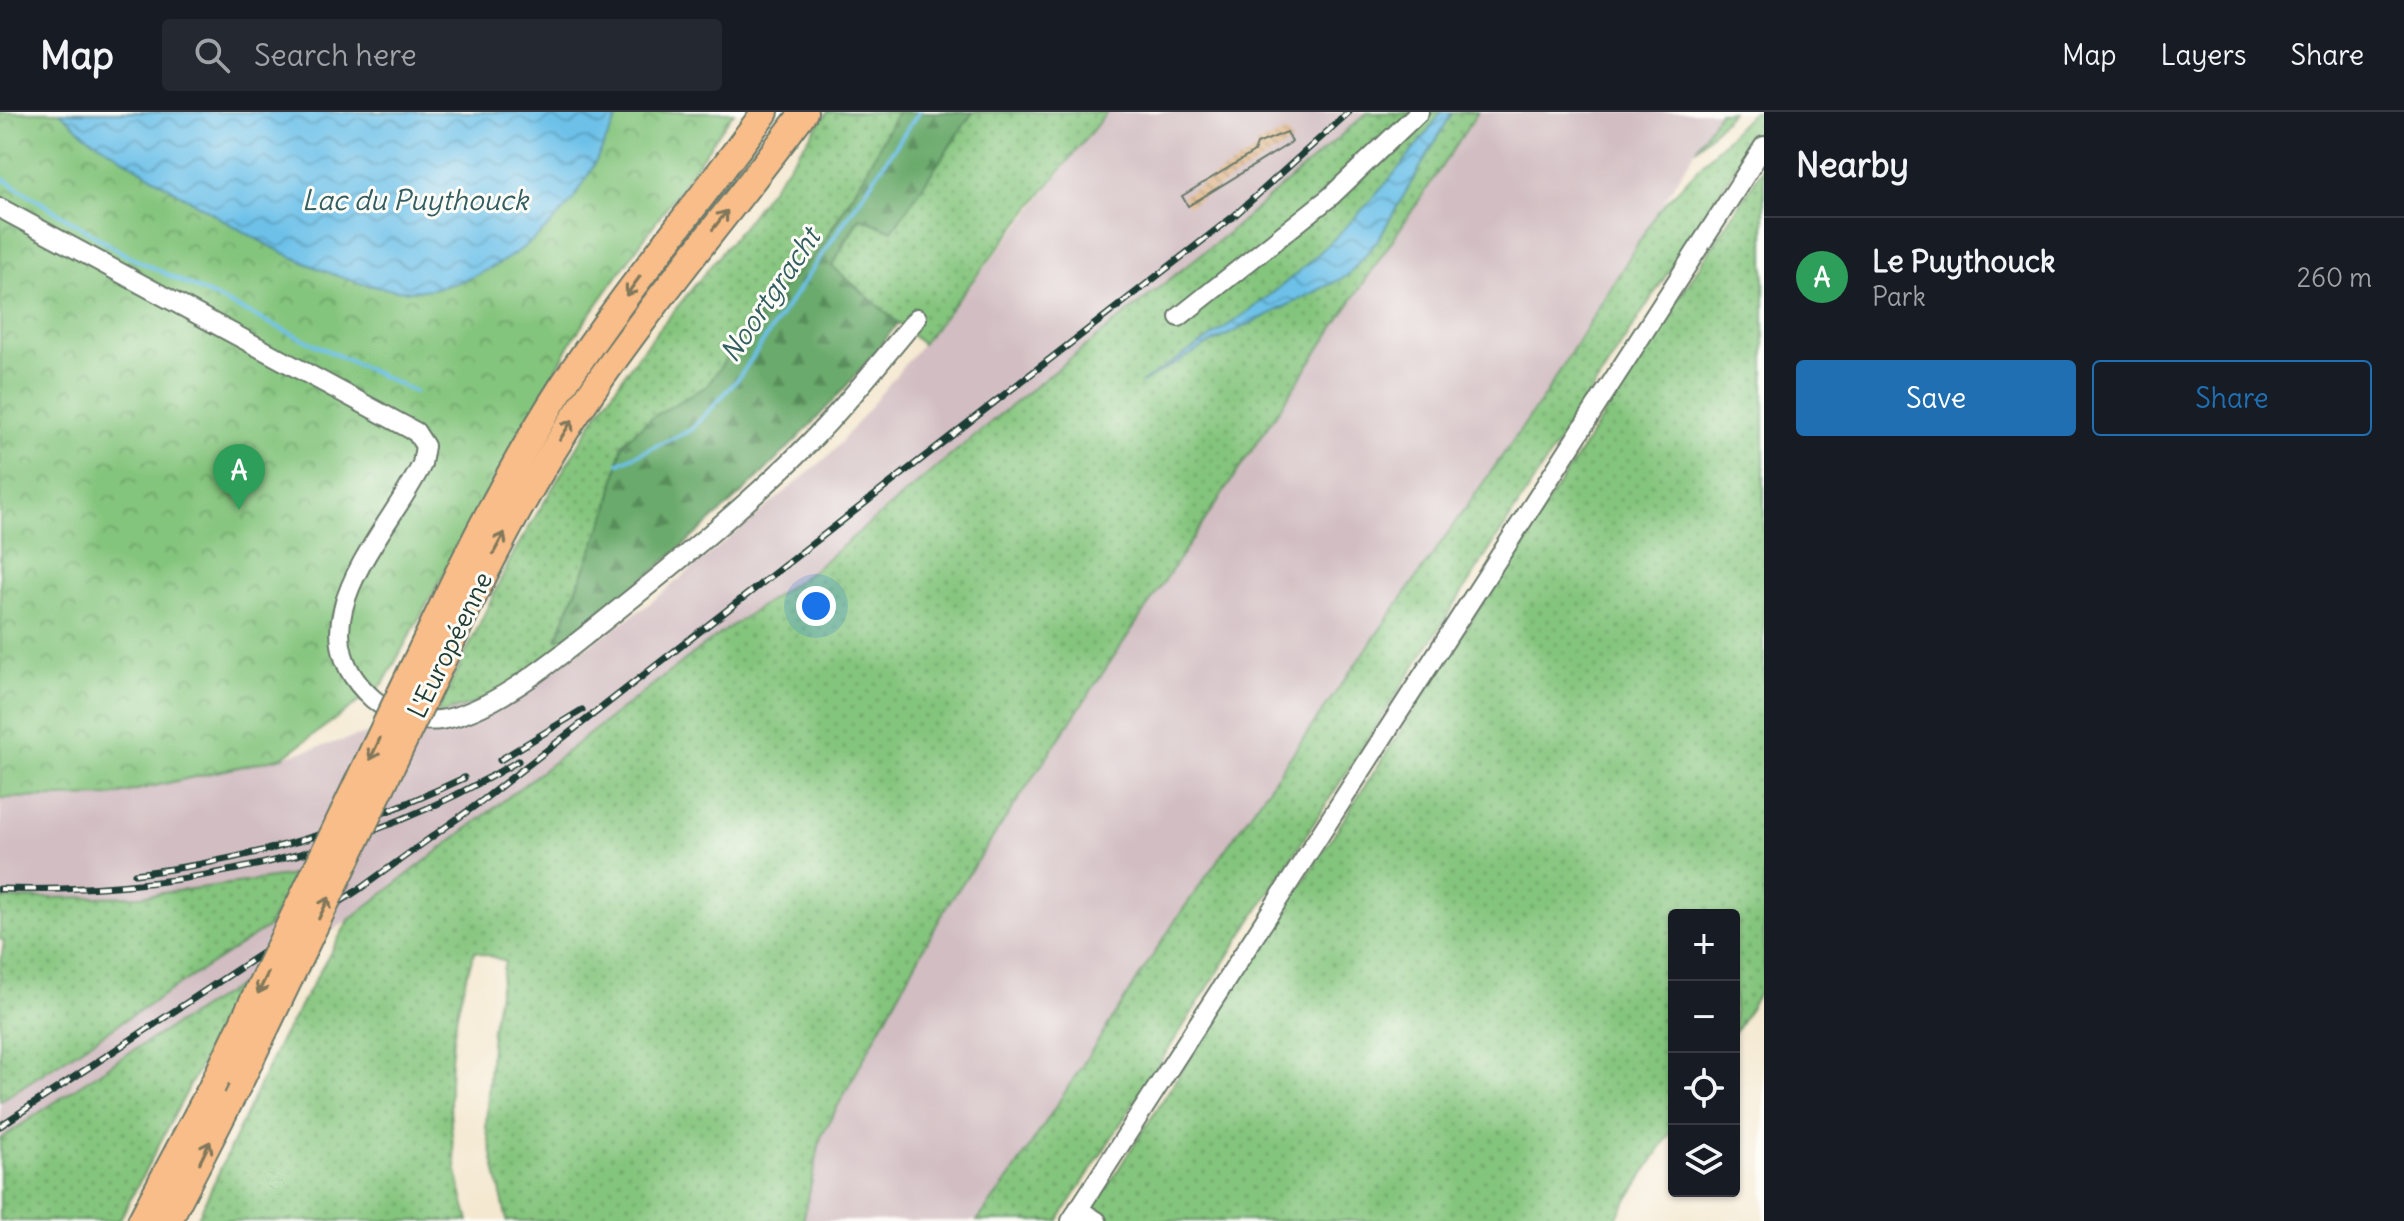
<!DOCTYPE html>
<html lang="en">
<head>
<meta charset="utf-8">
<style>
  body { margin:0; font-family:Delius,sans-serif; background:#242831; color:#f1f3f6 }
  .controls { position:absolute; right:24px; bottom:24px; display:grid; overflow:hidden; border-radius:8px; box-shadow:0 2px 6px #0004 }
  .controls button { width:72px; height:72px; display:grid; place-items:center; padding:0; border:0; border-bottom:2px solid #363941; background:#171b24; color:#f1f3f6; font:40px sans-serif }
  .you { position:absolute; left:816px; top:494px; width:28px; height:28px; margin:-20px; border:6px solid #fff; border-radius:50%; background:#1a73e8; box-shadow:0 0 0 12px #1a73e833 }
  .badge { display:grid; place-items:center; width:52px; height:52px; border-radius:50%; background:#1f6fb2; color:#fff; font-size:26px; font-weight:700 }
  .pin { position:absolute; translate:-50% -66px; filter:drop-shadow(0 2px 4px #0008) }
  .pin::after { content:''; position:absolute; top:42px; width:28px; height:24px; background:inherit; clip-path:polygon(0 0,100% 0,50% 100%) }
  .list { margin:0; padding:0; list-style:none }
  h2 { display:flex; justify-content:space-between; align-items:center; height:104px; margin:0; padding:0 32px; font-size:34px }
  h2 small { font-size:26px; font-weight:400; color:#9ea1a6 }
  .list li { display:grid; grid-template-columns:52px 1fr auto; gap:24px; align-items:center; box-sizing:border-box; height:120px; padding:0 32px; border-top:2px solid #363941 }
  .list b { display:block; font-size:30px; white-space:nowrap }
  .list p { margin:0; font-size:26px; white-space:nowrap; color:#9ea1a6 }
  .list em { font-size:26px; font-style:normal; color:#9ea1a6 }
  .actions { display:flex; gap:16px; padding:24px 32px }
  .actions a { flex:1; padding:18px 0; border:2px solid #1f6fb2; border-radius:8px; text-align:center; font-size:28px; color:#1f6fb2 }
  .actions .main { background:#1f6fb2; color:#fff }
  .icon { flex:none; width:44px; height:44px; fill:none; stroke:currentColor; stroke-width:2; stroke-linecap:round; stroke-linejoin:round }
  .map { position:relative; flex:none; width:1764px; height:1109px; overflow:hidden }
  header { display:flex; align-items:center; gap:48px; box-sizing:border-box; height:112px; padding:0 40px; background:#171b24; border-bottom:2px solid #363941 }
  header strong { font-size:38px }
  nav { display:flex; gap:44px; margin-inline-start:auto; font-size:28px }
  .search { width:560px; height:72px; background:#242831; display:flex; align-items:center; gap:20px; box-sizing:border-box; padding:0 28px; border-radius:8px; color:#9ea1a6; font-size:30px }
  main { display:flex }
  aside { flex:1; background:#171b24 }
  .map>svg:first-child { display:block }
  .railway { fill:#d2bec2 }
  .grass { fill:url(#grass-dots); stroke:#528158; stroke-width:2 }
  .forest { fill:url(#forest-firs); stroke:#457450; stroke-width:2 }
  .park { fill:url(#park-crowns); stroke:#528158; stroke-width:2 }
  .water { fill:url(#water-waves); stroke:#467f8e; stroke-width:2 }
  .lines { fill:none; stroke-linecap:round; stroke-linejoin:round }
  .stream { stroke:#6dc1e9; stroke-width:4 }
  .building { fill:url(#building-back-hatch) }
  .minor-casing { stroke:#6a796b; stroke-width:22 }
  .highway-casing { stroke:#6a796b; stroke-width:30 }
  .minor { stroke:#fff; stroke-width:18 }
  .highway { stroke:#f8bd88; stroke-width:26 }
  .rail-casing { stroke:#1f3d34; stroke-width:7 }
  .rail { stroke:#fdfcf7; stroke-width:4; stroke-dasharray:12; stroke-linecap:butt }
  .highway-bridge-casing { stroke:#6a796b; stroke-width:30; stroke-linecap:butt }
  .highway-bridge { stroke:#f8bd88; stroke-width:26 }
  .oneway { stroke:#81775a }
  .labels { text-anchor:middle; stroke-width:6; stroke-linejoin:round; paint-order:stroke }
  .street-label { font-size:26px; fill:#1f3d34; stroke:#fdfcf7 }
  .water-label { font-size:28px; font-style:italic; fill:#325e61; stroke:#fdfcf7 }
</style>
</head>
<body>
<header>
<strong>Map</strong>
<div class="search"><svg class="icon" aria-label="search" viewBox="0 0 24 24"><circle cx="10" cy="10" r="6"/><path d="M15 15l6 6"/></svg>Search here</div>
<nav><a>Map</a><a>Layers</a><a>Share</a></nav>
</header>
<main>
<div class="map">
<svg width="1764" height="1109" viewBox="0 0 1764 1109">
  <defs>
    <pattern id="grass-dots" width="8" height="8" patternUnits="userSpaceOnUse" patternTransform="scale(2)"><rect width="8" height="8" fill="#84c57d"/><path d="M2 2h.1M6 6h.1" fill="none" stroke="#6ba167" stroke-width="1.8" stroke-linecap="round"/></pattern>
    <pattern id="forest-firs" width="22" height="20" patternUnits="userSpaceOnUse" patternTransform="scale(2)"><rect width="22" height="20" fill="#6baa6c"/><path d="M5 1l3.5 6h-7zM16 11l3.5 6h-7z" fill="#578c5a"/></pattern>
    <pattern id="park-crowns" width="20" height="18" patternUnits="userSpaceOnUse" patternTransform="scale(2)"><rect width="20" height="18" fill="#84c57d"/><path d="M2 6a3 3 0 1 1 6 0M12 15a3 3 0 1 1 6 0" fill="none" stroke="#6ba167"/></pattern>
    <pattern id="water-waves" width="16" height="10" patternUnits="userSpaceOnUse" patternTransform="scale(2)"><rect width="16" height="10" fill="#6dc1e9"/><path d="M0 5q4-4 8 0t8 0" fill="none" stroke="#599ebe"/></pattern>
    <pattern id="building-back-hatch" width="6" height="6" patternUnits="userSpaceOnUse" patternTransform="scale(2)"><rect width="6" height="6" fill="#deb485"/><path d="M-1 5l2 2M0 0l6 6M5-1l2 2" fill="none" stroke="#b3946e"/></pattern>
  </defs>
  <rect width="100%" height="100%" fill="#fdfcf7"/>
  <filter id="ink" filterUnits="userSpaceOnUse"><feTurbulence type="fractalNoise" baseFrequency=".0125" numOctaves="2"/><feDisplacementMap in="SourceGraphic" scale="16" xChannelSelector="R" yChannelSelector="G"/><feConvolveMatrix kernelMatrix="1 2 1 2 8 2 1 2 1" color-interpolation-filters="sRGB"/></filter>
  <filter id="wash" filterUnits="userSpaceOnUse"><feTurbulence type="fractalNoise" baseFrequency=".006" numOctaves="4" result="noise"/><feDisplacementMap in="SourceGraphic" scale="32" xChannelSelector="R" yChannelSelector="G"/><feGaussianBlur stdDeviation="1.8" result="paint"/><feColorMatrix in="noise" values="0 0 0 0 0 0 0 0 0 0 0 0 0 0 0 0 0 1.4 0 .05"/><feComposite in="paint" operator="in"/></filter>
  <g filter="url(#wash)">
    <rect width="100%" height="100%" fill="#f4e8d0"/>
    <g class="railway">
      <polygon points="1107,0 1368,0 1229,120 815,457 707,531 349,808 0,1037 0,989 150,890 293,764 140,784 0,787 0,686 110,684 283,645 524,578 649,492 831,342 1025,107"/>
      <polygon points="1478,0 1719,0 1545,283 1177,806 1011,1064 977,1109 803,1109 821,1025 945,797"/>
    </g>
    <g class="grass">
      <polygon points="828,0 897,0 866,60 818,139 763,195 707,274 651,306 623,331 608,398 557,526 573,525 529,575 436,603 513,442 594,307 638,243 743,114"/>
      <polygon points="973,0 1107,0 922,232 832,154 860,105 892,119"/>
      <path d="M1478,0L945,797L821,1025L803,1109H507L486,1015L492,917L505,849L475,839C442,924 443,1022 469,1109H196L279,931L349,808L707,531L815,457L998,304L1229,120L1367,1Z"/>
      <polygon points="1719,0 1732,0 1696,37"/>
      <polygon points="1752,0 1764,0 1764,11 1058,1109 977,1109 1011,1064 1177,806 1545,283 1657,100"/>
      <polygon points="1764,54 1764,874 1734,921 1734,803 1674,803 1674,1015 1614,1109 1085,1109"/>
      <polygon points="294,763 268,815 0,989 0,855 4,829 0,827 0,787 140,784"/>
      <polygon points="244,870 119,1109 0,1109 0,1027 119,947"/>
    </g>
    <path class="forest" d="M897,0H973L892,119L859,105L832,154L898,211C806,332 691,430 573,525L557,527L608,398L623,331L651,306L707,274L763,195L819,139L866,60Z"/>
    <polygon class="park" points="0,0 734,0 574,225 383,572 283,645 110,684 0,686"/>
    <g class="water">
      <path d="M60,0H620C606,28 592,61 574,86C537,136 461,185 396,178C302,169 169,73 87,24Z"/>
      <path d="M1442,0L1452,1L1376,131L1347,164L1207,233L1140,272C1180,245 1222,219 1261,190C1331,137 1391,71 1442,0Z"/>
    </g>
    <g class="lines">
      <g class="stream">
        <polyline points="0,65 126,143 415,280"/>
        <polyline points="619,351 691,318 737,268 919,0"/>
      </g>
    </g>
    <g id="blocks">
      <polygon class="building" points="1287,20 1292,30 1188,94 1182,84 1254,40 1257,32"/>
    </g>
  </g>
  <g filter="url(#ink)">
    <use href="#blocks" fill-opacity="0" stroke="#6a796b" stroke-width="2"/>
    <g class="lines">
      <defs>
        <g id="minor">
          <path d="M0,96L416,320L425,334L422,352C388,423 289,513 373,587C389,601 419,611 440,608C490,601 552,550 590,520C658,466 726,411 789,351C835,307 876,255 917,206"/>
          <polyline points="1179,205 1330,85 1419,0"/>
          <polyline points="1078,1097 1097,1109"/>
          <polyline points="1071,1109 1764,34"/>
        </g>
        <g id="highway">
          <path d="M432,516C471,433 513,351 562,275C625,179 698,92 765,0"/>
          <path d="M453,526C493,441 537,359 590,282C657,184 734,95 804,0"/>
          <polyline points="141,1109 212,975"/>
          <polyline points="168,1109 241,967"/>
        </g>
      </defs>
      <use href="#minor" class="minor-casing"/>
      <use href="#highway" class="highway-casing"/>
      <use href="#minor" class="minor"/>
      <use href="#highway" class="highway"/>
      <defs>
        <g id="rail">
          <polyline points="500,648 582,598"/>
          <path d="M135,762C249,749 361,715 464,666"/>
          <path d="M0,777C182,782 362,743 518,649"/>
          <polyline points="0,1014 361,776 483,688 1234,104 1349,0"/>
        </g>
      </defs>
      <use href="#rail" class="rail-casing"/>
      <use href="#rail" class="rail"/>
      <defs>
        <g id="highway-bridge">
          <polyline points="241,967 453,526"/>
          <polyline points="212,975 432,516"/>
        </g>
      </defs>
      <use href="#highway-bridge" class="highway-bridge-casing"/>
      <use href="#highway-bridge" class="highway-bridge"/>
    </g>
    <defs><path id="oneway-shaft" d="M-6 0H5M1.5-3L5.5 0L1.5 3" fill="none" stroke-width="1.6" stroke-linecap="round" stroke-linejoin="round" transform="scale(2)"/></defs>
    <g class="oneway">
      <use href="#oneway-shaft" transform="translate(720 108) rotate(-52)"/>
      <use href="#oneway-shaft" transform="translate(633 174) rotate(126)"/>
      <use href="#oneway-shaft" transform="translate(566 318) rotate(-58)"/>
      <use href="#oneway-shaft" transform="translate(499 431) rotate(-62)"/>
      <use href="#oneway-shaft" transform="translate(375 637) rotate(115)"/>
      <use href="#oneway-shaft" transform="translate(324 796) rotate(-64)"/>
      <use href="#oneway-shaft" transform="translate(263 871) rotate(116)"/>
      <use href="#oneway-shaft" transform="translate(205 1040) rotate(-64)"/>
    </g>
  </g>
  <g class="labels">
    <g class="street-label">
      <text transform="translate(450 533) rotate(-64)" y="9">L'Européenne</text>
    </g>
    <g class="water-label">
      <text x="415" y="98">Lac du Puythouck</text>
      <text transform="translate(770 183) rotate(-56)" y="10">Noortgracht</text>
    </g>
  </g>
</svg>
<div class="controls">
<button>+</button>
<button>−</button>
<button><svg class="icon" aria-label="locate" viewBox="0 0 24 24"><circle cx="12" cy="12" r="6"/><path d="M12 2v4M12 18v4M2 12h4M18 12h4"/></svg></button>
<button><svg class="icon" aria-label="layers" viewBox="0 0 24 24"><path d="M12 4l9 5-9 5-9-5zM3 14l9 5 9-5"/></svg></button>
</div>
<div class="you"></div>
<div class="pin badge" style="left:239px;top:398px;background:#2e9e5b">A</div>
</div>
<aside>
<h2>Nearby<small></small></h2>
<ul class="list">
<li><span class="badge" style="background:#2e9e5b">A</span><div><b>Le Puythouck</b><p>Park</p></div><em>260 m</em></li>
</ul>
<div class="actions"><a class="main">Save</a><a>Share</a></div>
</aside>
</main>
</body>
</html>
